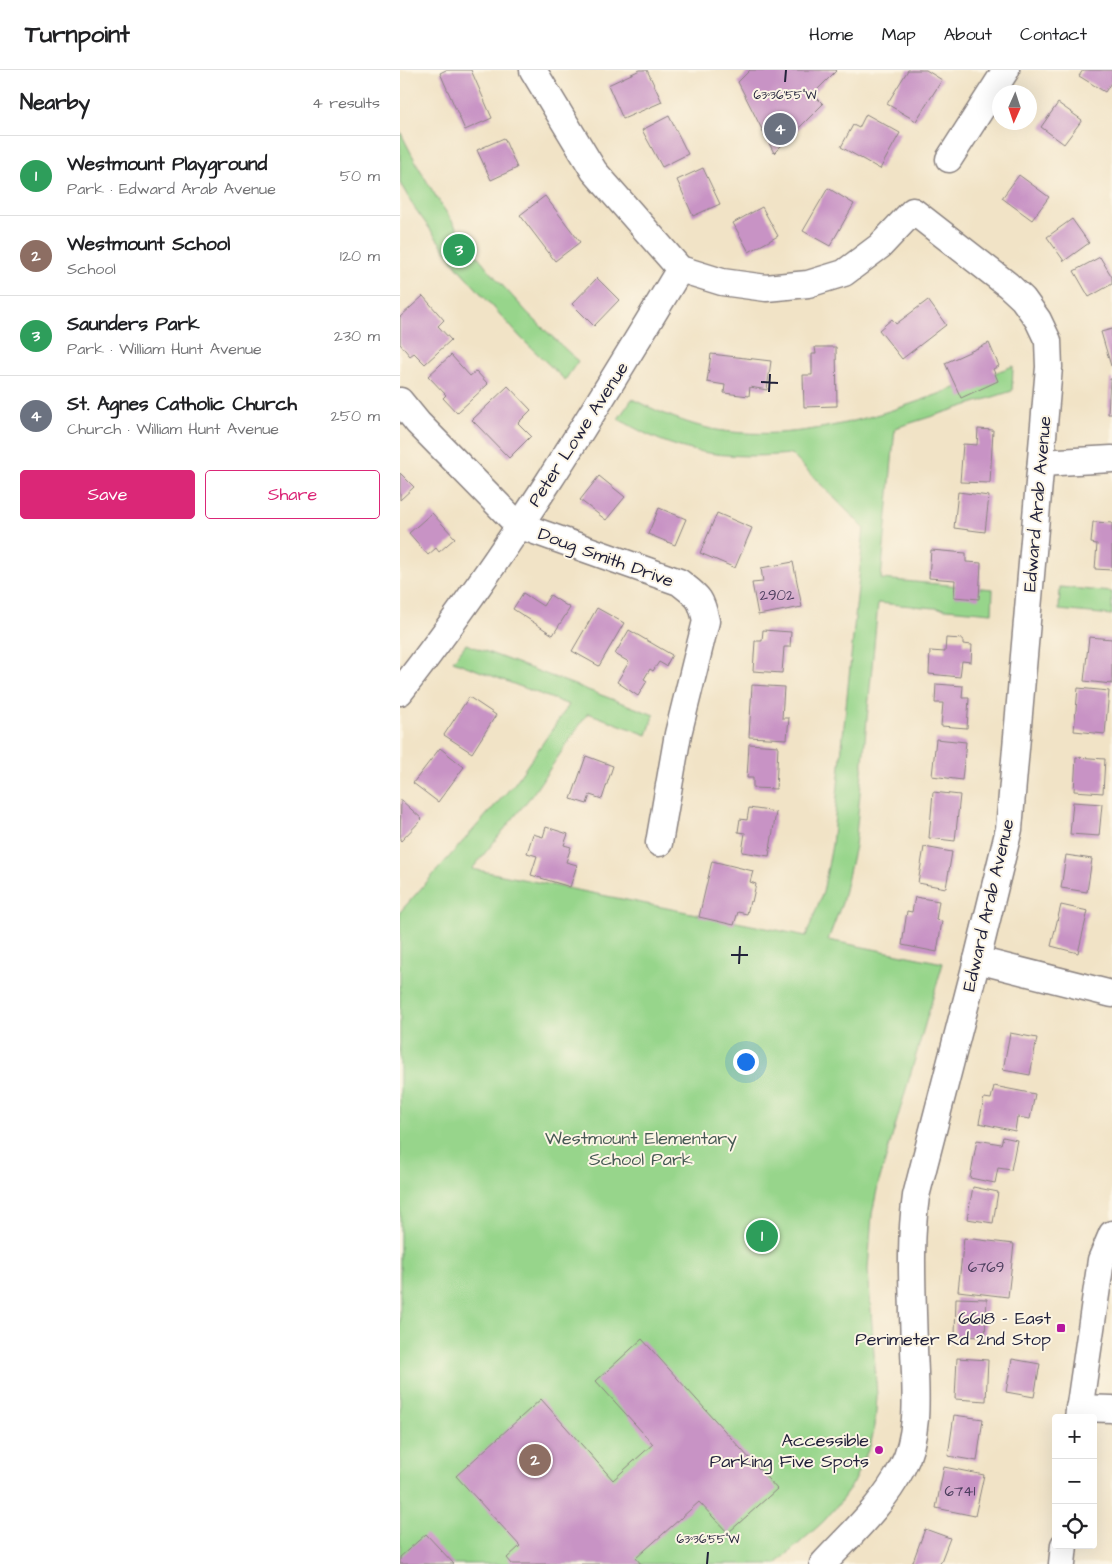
<!DOCTYPE html>
<html lang="en">
<head>
<meta charset="utf-8">
<style>
  body { margin:0; font-family:"Architects Daughter",sans-serif; background:#f2f2f2; color:#202124 }
  .controls { position:absolute; right:15px; bottom:15px; display:grid; overflow:hidden; border-radius:5px; box-shadow:0 5px 20px #0002 }
  .controls button { width:45px; height:45px; display:grid; place-items:center; padding:0; border:0; border-bottom:1px solid #e0e0e0; background:#fff; color:#202124; font:25px sans-serif }
  .compass { position:absolute; left:592px; top:15px; width:45px; height:45px; border-radius:50%; background:#fff; box-shadow:0 5px 20px #0002; rotate:183deg }
  .you { position:absolute; left:345px; top:991px; width:18px; height:18px; margin:-12px; border:4px solid #fff; border-radius:50%; background:#1a73e8; box-shadow:0 0 0 8px #1a73e833 }
  .badge { display:grid; place-items:center; width:32px; height:32px; border-radius:50%; background:#db2777; color:#fff; font-size:16px; font-weight:700 }
  .pin { position:absolute; translate:-50% -50%; border:2px solid #fff; box-shadow:0 1px 5px #0006 }
  .list { margin:0; padding:0; list-style:none }
  h2 { display:flex; justify-content:space-between; align-items:center; height:65px; margin:0; padding:0 20px; font-size:21px }
  h2 small { font-size:16px; font-weight:400; color:#757577 }
  .list li { display:grid; grid-template-columns:32px 1fr auto; gap:15px; align-items:center; box-sizing:border-box; height:80px; padding:0 20px; border-top:1px solid #e0e0e0 }
  .list b { display:block; font-size:19px; white-space:nowrap }
  .list p { margin:0; font-size:16px; white-space:nowrap; color:#757577 }
  .list em { font-size:16px; font-style:normal; color:#757577 }
  .actions { display:flex; gap:10px; padding:15px 20px }
  .actions a { flex:1; padding:11px 0; border:1px solid #db2777; border-radius:5px; text-align:center; font-size:18px; color:#db2777 }
  .actions .main { background:#db2777; color:#fff }
  .icon { flex:none; width:28px; height:28px; fill:none; stroke:currentColor; stroke-width:2; stroke-linecap:round; stroke-linejoin:round }
  .map { position:relative; flex:none; width:712px; height:1494px; overflow:hidden }
  header { display:flex; align-items:center; gap:30px; box-sizing:border-box; height:70px; padding:0 25px; background:#fff; border-bottom:1px solid #e0e0e0 }
  header strong { font-size:24px }
  nav { display:flex; gap:28px; margin-inline-start:auto; font-size:18px }
  main { display:flex }
  aside { flex:1; background:#fff }
  .map>svg:first-child { display:block }
  .green { fill:#97d58b; stroke:#5c7c63 }
  .building { fill:#c893c5 }
  .lines { fill:none; stroke-linecap:round; stroke-linejoin:round }
  .minor-casing { stroke:#8a8280; stroke-width:29 }
  .minor { stroke:#fff; stroke-width:26 }
  .ticks { fill:none; stroke:#22223b; stroke-width:2 }
  .poi-dot { fill:#b5179e; stroke:#fcf5e5; stroke-width:2 }
  .labels { text-anchor:middle; stroke-width:4; stroke-linejoin:round; paint-order:stroke }
  .number-label { font-size:15px; fill:#4c3e5e }
  .street-label { font-size:18px; fill:#22223b; stroke:#fcf5e5 }
  .park-label { font-size:18px; fill:#455853; stroke:#fcf5e5 }
  .poi-label { font-size:18px; fill:#22223b; stroke:#fcf5e5; text-anchor:end }
  .ticks-label { font-size:12px; text-anchor:middle; fill:#22223b; stroke:#fcf5e5; stroke-width:4; stroke-linejoin:round; paint-order:stroke }
</style>
</head>
<body>
<header>
<strong>Turnpoint</strong>
<nav><a>Home</a><a>Map</a><a>About</a><a>Contact</a></nav>
</header>
<main>
<aside>
<h2>Nearby<small>4 results</small></h2>
<ul class="list">
<li><span class="badge" style="background:#2e9e5b">1</span><div><b>Westmount Playground</b><p>Park · Edward Arab Avenue</p></div><em>50 m</em></li>
<li><span class="badge" style="background:#8d6e63">2</span><div><b>Westmount School</b><p>School</p></div><em>120 m</em></li>
<li><span class="badge" style="background:#2e9e5b">3</span><div><b>Saunders Park</b><p>Park · William Hunt Avenue</p></div><em>230 m</em></li>
<li><span class="badge" style="background:#6b7280">4</span><div><b>St. Agnes Catholic Church</b><p>Church · William Hunt Avenue</p></div><em>250 m</em></li>
</ul>
<div class="actions"><a class="main">Save</a><a>Share</a></div>
</aside>
<div class="map">
<svg width="712" height="1494" viewBox="0 0 712 1494">
  <rect width="100%" height="100%" fill="#fcf5e5"/>
  <filter id="ink" filterUnits="userSpaceOnUse"><feTurbulence type="fractalNoise" baseFrequency=".02" numOctaves="2"/><feDisplacementMap in="SourceGraphic" scale="10" xChannelSelector="R" yChannelSelector="G"/><feConvolveMatrix kernelMatrix="1 2 1 2 8 2 1 2 1" color-interpolation-filters="sRGB"/></filter>
  <filter id="wash" filterUnits="userSpaceOnUse"><feTurbulence type="fractalNoise" baseFrequency=".0096" numOctaves="4" result="noise"/><feDisplacementMap in="SourceGraphic" scale="20" xChannelSelector="R" yChannelSelector="G"/><feGaussianBlur stdDeviation="1.12" result="paint"/><feColorMatrix in="noise" values="0 0 0 0 0 0 0 0 0 0 0 0 0 0 0 0 0 1.4 0 .05"/><feComposite in="paint" operator="in"/></filter>
  <g filter="url(#wash)">
    <rect width="100%" height="100%" fill="#f1e3c6"/>
    <g class="green">
      <path d="M0,61C29,121 67,178 113,227C133,250 156,270 178,291L165,310L122,269L58,198L14,137L0,113Z"/>
      <path d="M613,296L612,321L495,358L481,509L593,519L592,543L478,533L455,776L442,833L428,870L543,893L478,1115L472,1144L468,1199L477,1326L475,1356L470,1376L451,1417L438,1435L423,1452L376,1494H0V842L115,713L169,635L53,591L66,574L254,645L247,665L188,643L132,725L72,799L406,866L423,822L432,775L464,458L391,384C343,388 297,387 253,367C241,362 230,355 218,349L232,329C263,344 297,359 332,362C429,372 524,329 613,296Z"/>
      <polygon points="660,517 712,522 712,545 659,540"/>
    </g>
    <g id="blocks">
      <g class="building">
        <polygon points="46,0 71,0 92,48 65,60 40,3"/>
        <polygon points="240,0 247,0 262,32 223,49 208,15"/>
        <polygon points="350,0 437,0 413,24 423,34 374,83 338,12"/>
        <polygon points="508,0 526,0 542,10 516,51 487,34"/>
        <polygon points="683,0 712,0 712,11 705,22 679,6"/>
        <polygon points="658,33 682,50 664,74 641,57"/>
        <polygon points="466,44 500,63 480,99 441,77 453,55 459,58"/>
        <polygon points="269,46 288,84 262,97 242,60"/>
        <polygon points="104,68 117,98 91,110 77,80"/>
        <polygon points="303,98 320,134 293,146 277,110"/>
        <polygon points="619,105 649,127 632,150 602,128"/>
        <polygon points="428,118 454,134 430,176 403,161"/>
        <polygon points="145,126 180,172 155,191 120,145"/>
        <polygon points="362,137 378,166 349,182 333,153"/>
        <polygon points="672,149 689,173 664,191 647,167"/>
        <polygon points="700,187 712,207 712,214 689,227 674,201"/>
        <polygon points="197,208 219,230 194,256 172,234"/>
        <polygon points="23,226 44,250 38,256 51,270 25,294 14,283 10,286 0,274 0,247"/>
        <polygon points="528,230 546,255 502,289 479,260 492,249 496,254"/>
        <polygon points="712,259 712,296 711,296 701,262"/>
        <polygon points="589,273 599,296 593,299 598,311 561,328 545,293"/>
        <polygon points="415,277 436,277 437,336 404,337 403,305 412,305 412,284 416,284"/>
        <polygon points="311,284 371,291 367,320 350,317 349,326 324,323 325,315 307,312"/>
        <polygon points="51,285 70,306 76,301 88,314 57,343 43,328 46,325 28,306"/>
        <polygon points="710,309 712,309 712,344 708,344"/>
        <polygon points="108,316 131,340 118,353 131,366 109,388 72,350"/>
        <polygon points="578,359 593,360 590,413 560,412 563,374 577,375"/>
        <polygon points="0,403 14,417 0,430"/>
        <polygon points="199,406 225,427 206,450 180,430"/>
        <polygon points="558,422 589,426 585,462 554,458"/>
        <polygon points="259,438 286,449 275,475 248,464"/>
        <polygon points="32,443 55,468 39,482 36,478 28,485 9,463"/>
        <polygon points="317,443 352,458 335,498 300,483"/>
        <polygon points="693,452 712,453 712,500 695,499 697,474 691,473"/>
        <polygon points="531,480 566,483 566,492 581,493 579,529 554,527 555,510 529,508"/>
        <polygon points="393,492 402,537 358,545 352,513 363,512 361,498"/>
        <polygon points="123,523 143,536 150,525 170,538 153,565 113,539"/>
        <polygon points="197,538 224,553 199,596 172,581"/>
        <polygon points="229,560 272,585 266,596 259,592 253,601 250,599 244,609 247,611 238,626 217,612 229,592 215,584"/>
        <polygon points="363,560 391,562 390,577 384,577 382,603 353,601 355,571 362,571"/>
        <polygon points="689,567 712,569 712,614 684,611"/>
        <polygon points="546,568 563,569 563,574 572,575 571,592 562,591 560,607 529,604 530,581 545,582"/>
        <polygon points="536,614 563,616 562,628 569,628 567,658 541,656 543,633 535,633"/>
        <polygon points="352,615 384,617 382,648 389,648 387,669 349,667"/>
        <polygon points="678,618 709,621 705,664 674,661"/>
        <polygon points="69,627 96,645 72,683 44,665"/>
        <polygon points="536,669 566,672 562,710 532,706"/>
        <polygon points="349,674 378,676 376,719 353,718 353,708 347,708"/>
        <polygon points="40,678 64,697 38,732 13,713"/>
        <polygon points="186,686 213,696 202,729 190,725 187,734 171,729"/>
        <polygon points="676,687 705,689 703,723 674,721"/>
        <polygon points="533,722 560,725 555,771 529,768"/>
        <polygon points="1,730 22,749 1,771 0,770"/>
        <polygon points="673,732 702,734 699,766 670,764"/>
        <polygon points="349,738 376,742 369,786 342,782 345,763 338,762 340,749 347,750"/>
        <polygon points="146,757 168,764 164,775 171,777 166,792 177,795 170,817 131,805 137,786 127,783 133,764 143,767"/>
        <polygon points="524,777 552,782 546,818 518,813"/>
        <polygon points="666,785 692,789 687,822 661,818"/>
        <polygon points="312,791 353,801 350,812 356,814 352,832 350,831 347,844 338,842 334,855 299,847"/>
        <polygon points="515,827 539,831 536,850 542,851 537,882 502,875 507,841 512,842"/>
        <polygon points="661,835 688,841 678,883 651,876"/>
        <polygon points="610,963 637,968 630,1005 603,1000"/>
        <polygon points="594,1016 635,1024 630,1049 617,1047 615,1061 579,1053 584,1028 591,1029"/>
        <polygon points="603,1067 617,1070 611,1100 598,1098 595,1113 570,1108 577,1070 601,1074"/>
        <polygon points="573,1117 598,1122 593,1153 567,1149"/>
        <polygon points="564,1168 614,1174 608,1227 558,1221"/>
        <polygon points="556,1228 587,1229 585,1267 555,1266"/>
        <polygon points="242,1269 377,1419 328,1463 299,1432 236,1488 241,1494 112,1494 107,1488 120,1476 56,1406 141,1329 213,1410 253,1374 196,1311"/>
        <polygon points="557,1288 588,1290 586,1331 555,1329"/>
        <polygon points="612,1289 640,1294 634,1327 606,1322"/>
        <polygon points="554,1345 583,1349 577,1391 548,1386"/>
        <polygon points="544,1397 584,1405 575,1446 536,1438"/>
        <polygon points="525,1459 550,1468 540,1494 512,1494"/>
        <polygon points="26,1464 54,1494 0,1494 0,1487"/>
      </g>
    </g>
  </g>
  <g filter="url(#ink)">
    <use href="#blocks" fill-opacity="0" stroke="#8a8280" stroke-width="1"/>
    <g class="lines">
      <defs>
        <g id="minor">
          <path d="M133,0L194,101L280,199L322,212L366,218L408,214L444,203L480,176L513,141L608,215L623,229L638,250L648,271L649,297L609,759L577,890L516,1126C509,1177 513,1227 514,1278C515,1316 521,1363 502,1398C483,1435 451,1464 423,1494"/>
          <polyline points="549,89 606,0"/>
          <path d="M0,331L18,353L118,455L279,512C298,527 301,527 306,551L278,664L259,773"/>
          <polyline points="641,393 712,389"/>
          <path d="M0,622C104,489 193,344 280,199"/>
          <polyline points="577,890 712,924"/>
          <polyline points="679,1338 712,1339"/>
          <polyline points="678,1348 701,1190 712,1164"/>
          <polyline points="662,1494 664,1475"/>
        </g>
      </defs>
      <use href="#minor" class="minor-casing"/>
      <use href="#minor" class="minor"/>
    </g>
  </g>
  <path class="ticks" d="M385,12L386,0M361,312L378,313M369,322L370,304M331,885H348M339,894L340,876M307,1494L308,1482"/>
  <g class="poi-dot">
    <rect x="656" y="1253" width="10" height="10" rx="2.5"/>
    <circle cx="479" cy="1380" r="5"/>
  </g>
  <g class="labels">
    <g class="number-label">
      <text x="377" y="530">2902</text>
      <text x="586" y="1202">6769</text>
      <text x="560" y="1426">6741</text>
    </g>
    <g class="street-label">
      <text transform="translate(178 364) rotate(-57)" y="6">Peter Lowe Avenue</text>
      <text transform="translate(637 434) rotate(-85)" y="6">Edward Arab Avenue</text>
      <text transform="translate(206 487) rotate(20)" y="6">Doug Smith Drive</text>
      <text transform="translate(588 835) rotate(-77)" y="6">Edward Arab Avenue</text>
    </g>
    <g class="park-label">
      <text x="241" y="1074">Westmount Elementary<tspan x="241" dy="21">School Park</tspan></text>
    </g>
    <g class="poi-label">
      <text x="651" y="1254">6618 - East<tspan x="651" dy="21">Perimeter Rd 2nd Stop</tspan></text>
      <text x="469" y="1376">Accessible<tspan x="469" dy="21">Parking Five Spots</tspan></text>
    </g>
  </g>
  <g class="ticks-label">
    <text x="385" y="29">63°36'55"W</text>
    <text x="308" y="1473">63°36'55"W</text>
  </g>
</svg>
<div class="controls">
<button>+</button>
<button>−</button>
<button><svg class="icon" aria-label="locate" viewBox="0 0 24 24"><circle cx="12" cy="12" r="6"/><path d="M12 2v4M12 18v4M2 12h4M18 12h4"/></svg></button>
</div>
<svg class="compass" viewBox="-18 -18 36 36"><path d="M0-13l5 13h-10z" fill="#e53935"/><path d="M0 13l5-13h-10z" fill="#757577"/></svg>
<div class="you"></div>
<div class="pin badge" style="left:362px;top:1166px;background:#2e9e5b">1</div>
<div class="pin badge" style="left:135px;top:1390px;background:#8d6e63">2</div>
<div class="pin badge" style="left:59px;top:180px;background:#2e9e5b">3</div>
<div class="pin badge" style="left:380px;top:59px;background:#6b7280">4</div>
</div>
</main>
</body>
</html>
